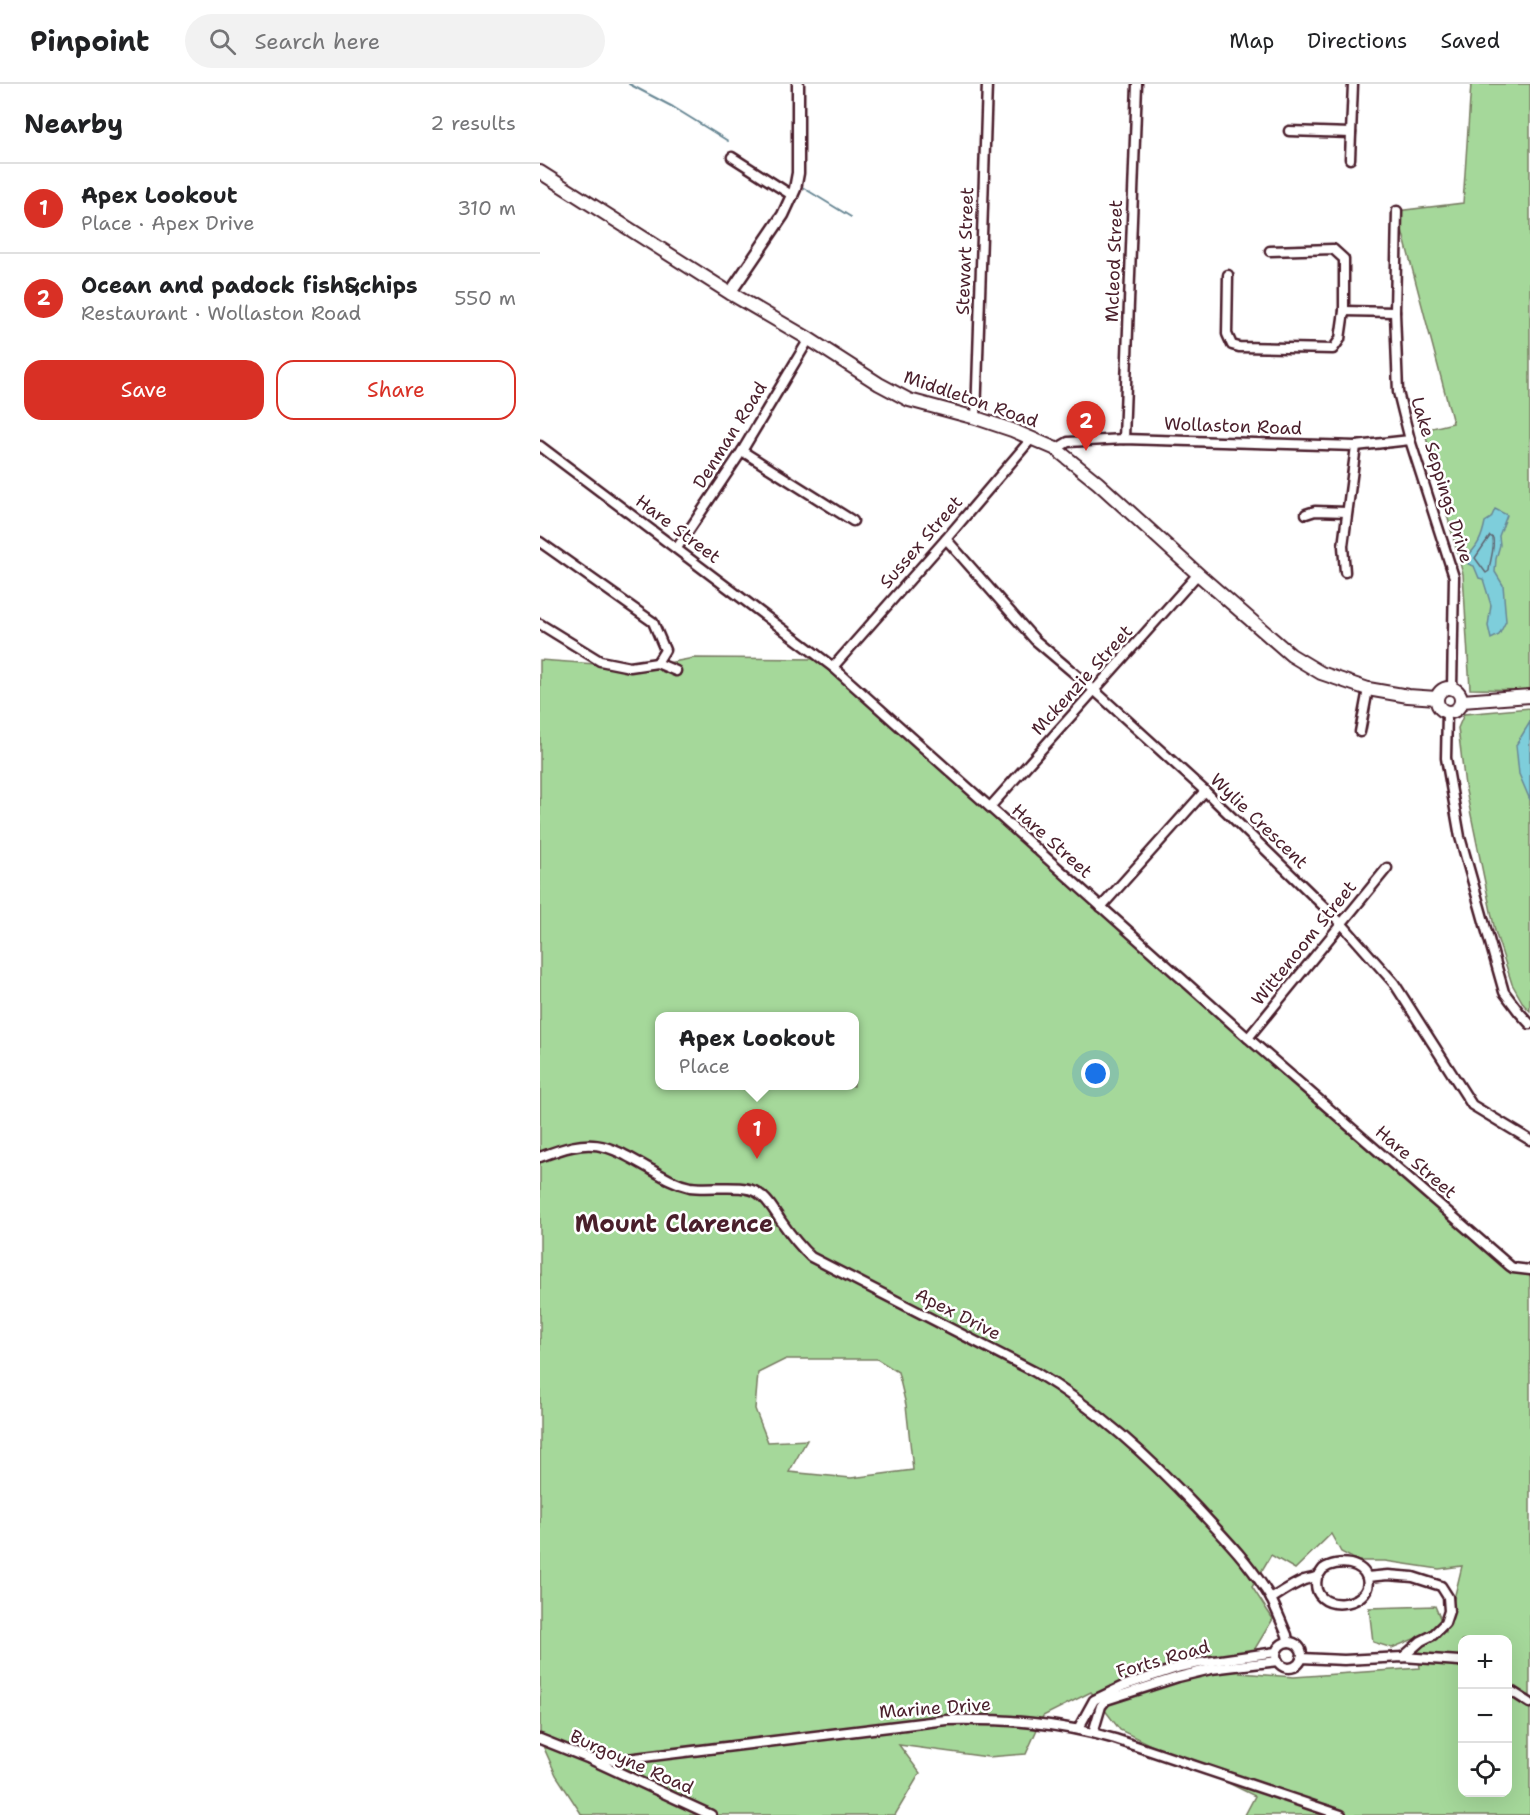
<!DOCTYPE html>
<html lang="en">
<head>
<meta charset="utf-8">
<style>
  body { margin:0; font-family:"Shantell Sans",sans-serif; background:#f2f2f2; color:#202124 }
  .controls { position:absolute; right:18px; bottom:18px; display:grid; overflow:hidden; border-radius:12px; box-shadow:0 6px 24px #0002 }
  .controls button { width:54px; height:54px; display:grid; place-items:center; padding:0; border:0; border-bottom:2px solid #e0e0e0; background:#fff; color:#202124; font:30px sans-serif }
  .you { position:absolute; left:556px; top:990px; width:21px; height:21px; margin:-15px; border:4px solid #fff; border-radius:50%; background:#1a73e8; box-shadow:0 0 0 9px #1a73e833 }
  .badge { display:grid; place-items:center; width:39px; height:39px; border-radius:50%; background:#d93025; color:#fff; font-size:20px; font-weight:700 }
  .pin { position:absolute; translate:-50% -50px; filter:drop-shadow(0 2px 3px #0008) }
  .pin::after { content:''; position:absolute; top:32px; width:21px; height:18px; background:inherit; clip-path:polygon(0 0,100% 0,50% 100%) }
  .popup { position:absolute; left:115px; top:928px; width:204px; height:78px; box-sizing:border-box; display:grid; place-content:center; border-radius:12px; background:#fff; filter:drop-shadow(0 2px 4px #0005); font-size:20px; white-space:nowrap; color:#757577 }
  .popup b { font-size:22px; color:#202124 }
  .popup::after { content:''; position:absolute; left:50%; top:100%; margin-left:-12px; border:12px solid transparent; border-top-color:#fff }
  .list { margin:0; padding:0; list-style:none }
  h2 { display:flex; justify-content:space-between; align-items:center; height:78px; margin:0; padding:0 24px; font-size:26px }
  h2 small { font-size:20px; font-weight:400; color:#757577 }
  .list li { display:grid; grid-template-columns:39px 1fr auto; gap:18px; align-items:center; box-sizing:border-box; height:90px; padding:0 24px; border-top:2px solid #e0e0e0 }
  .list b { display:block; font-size:22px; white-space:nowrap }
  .list p { margin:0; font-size:20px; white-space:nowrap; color:#757577 }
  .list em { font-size:20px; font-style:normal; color:#757577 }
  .actions { display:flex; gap:12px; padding:18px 24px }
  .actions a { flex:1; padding:14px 0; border:2px solid #d93025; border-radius:18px; text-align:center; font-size:21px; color:#d93025 }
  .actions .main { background:#d93025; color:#fff }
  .icon { flex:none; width:33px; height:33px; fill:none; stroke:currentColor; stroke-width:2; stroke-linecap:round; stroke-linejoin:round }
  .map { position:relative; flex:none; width:990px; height:1731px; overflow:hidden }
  header { display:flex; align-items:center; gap:36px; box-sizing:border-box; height:84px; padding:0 30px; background:#fff; border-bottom:2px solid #e0e0e0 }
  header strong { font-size:28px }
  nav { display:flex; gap:33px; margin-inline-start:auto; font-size:21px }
  .search { width:420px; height:54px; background:#f2f2f2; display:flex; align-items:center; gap:15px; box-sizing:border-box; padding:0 21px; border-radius:33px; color:#757577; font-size:22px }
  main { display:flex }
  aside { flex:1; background:#fff }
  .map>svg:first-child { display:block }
  .green { fill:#a5d89a; stroke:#787c62; stroke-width:1.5; fill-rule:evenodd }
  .water { fill:#7ecedb; stroke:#698895; stroke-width:1.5 }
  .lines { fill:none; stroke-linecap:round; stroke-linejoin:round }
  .shore { stroke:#5f6571; stroke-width:1.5 }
  .stream { stroke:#698895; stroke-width:2 }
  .minor-casing { stroke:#4a1f2b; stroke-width:13 }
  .tertiary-casing { stroke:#4a1f2b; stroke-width:15 }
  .secondary-casing { stroke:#4a1f2b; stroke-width:16 }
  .minor { stroke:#fff; stroke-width:8 }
  .tertiary { stroke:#fff; stroke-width:10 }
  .secondary { stroke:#fff; stroke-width:12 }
  .labels { text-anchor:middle; stroke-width:5; stroke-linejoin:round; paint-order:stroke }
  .street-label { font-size:18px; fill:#4a1f2b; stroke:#fff }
  .district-label { font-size:24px; font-weight:bold; fill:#4a1f2b; stroke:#fff }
</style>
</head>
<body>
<header>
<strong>Pinpoint</strong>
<div class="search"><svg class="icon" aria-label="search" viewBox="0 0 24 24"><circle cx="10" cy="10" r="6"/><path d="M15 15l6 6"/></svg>Search here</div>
<nav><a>Map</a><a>Directions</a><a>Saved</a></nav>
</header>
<main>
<aside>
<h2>Nearby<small>2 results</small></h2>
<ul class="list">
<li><span class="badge">1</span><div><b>Apex Lookout</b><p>Place · Apex Drive</p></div><em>310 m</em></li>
<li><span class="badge">2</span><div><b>Ocean and padock fish&amp;chips</b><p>Restaurant · Wollaston Road</p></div><em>550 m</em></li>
</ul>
<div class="actions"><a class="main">Save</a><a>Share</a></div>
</aside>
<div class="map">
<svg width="990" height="1731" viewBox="0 0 990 1731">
  <rect width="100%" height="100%" fill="#fff"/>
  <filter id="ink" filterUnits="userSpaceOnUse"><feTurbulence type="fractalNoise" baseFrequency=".0167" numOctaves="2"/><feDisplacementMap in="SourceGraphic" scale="12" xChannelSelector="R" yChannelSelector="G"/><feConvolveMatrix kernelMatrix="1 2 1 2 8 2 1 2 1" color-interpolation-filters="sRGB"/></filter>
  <g filter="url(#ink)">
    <g class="green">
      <polygon points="931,0 990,0 990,606 930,605 923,490 884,346 913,339 857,127 923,119"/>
      <path d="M154,574L283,575L970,1182L990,1184V1731H705L715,1712L580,1646L551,1608L503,1632L486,1670L448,1673L359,1661L380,1689L355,1731H42L16,1691L0,1655V576L56,580L90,586ZM119,932H314V1002H119ZM246,1275H337L358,1288L366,1321L373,1386L311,1394L249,1388L267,1356L228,1358L215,1325L218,1289ZM791,1450L801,1468L818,1477H845L899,1485L922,1482L906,1548L895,1522L829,1524L833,1558L852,1564L876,1554L880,1584L754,1593L700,1589L733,1535L712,1503L731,1471L755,1485ZM922,1556H968V1708H922Z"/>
      <polygon points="990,624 990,927 984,921 972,900 955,847 925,702 918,644 924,630"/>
    </g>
    <g class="water">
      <path d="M955,425L967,431L959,452L960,461L956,475L955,488L963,501L966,537L959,551L951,555L948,542L951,521L943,495L939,494L934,482L928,480L926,473C938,463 942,453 945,438L951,434Z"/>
      <polygon points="990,638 990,716 979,690 976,661"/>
    </g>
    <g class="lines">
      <path class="shore" d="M950,452L953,454C955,464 950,476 949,487L946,489L935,474Z"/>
      <g class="stream">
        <polyline points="89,0 133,23 188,57"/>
        <polyline points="262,103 311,133"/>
      </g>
      <defs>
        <g id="minor">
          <polyline points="749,47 811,49"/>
          <polyline points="192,73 253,112"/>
          <polyline points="810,75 813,0"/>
          <polyline points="857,127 855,228 858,308 870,356 914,493 912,604"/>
          <polyline points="688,191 687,250 692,261 699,263 793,265 800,255 804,227 804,175 793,165 730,167"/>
          <polyline points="804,227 855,228"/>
          <polyline points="436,334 447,0"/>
          <polyline points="584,355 597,0"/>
          <polyline points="0,362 293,583 708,954 970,1182 973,1184 990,1186"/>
          <polyline points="516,365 528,358 584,355 816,362 870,356"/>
          <polyline points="202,367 313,437"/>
          <polyline points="766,430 775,427 807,428"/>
          <polyline points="406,455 495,556 554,606 665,707 801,839 854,899 932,1021 990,1056"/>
          <polyline points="0,458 113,538 125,566 117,579"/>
          <polyline points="137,464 202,367 269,255"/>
          <polyline points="805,488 803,462 816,362"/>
          <polyline points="0,540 60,577 90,583 117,579"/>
          <polyline points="117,579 136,587"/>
          <polyline points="293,583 406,455 492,354"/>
          <polyline points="907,628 906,674 920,753 964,908 979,928 990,940"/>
          <polyline points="820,648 828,605"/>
          <polyline points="450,723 658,490"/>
          <polyline points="561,823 665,707"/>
          <polyline points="708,954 847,784"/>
          <path d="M0,1073C54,1052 64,1059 112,1086C124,1093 136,1100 150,1103C169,1106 204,1099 218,1109C228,1115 235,1128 241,1137C250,1150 259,1162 271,1173L495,1288C557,1325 608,1372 657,1424C681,1450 706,1475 725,1505C735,1519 740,1536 747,1551L748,1558"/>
          <polyline points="827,1493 848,1491 873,1493 901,1502 908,1513 909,1527 905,1539 893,1551 881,1557 863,1573"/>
          <path d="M731,1515C742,1508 752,1501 764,1496C767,1495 775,1494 777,1492C780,1491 781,1487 783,1485C790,1480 801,1478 810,1480C818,1482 825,1486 827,1494C835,1524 768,1532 777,1493"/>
          <circle cx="749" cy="1571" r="13"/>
          <polyline points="761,1574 804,1576 863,1573 919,1577 922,1578"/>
          <polyline points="968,1605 990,1619"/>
          <polyline points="538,1645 554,1616 583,1602 640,1583 660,1579 736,1568"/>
          <polyline points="553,1649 561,1622 566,1616 638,1593 671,1585 738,1577"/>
          <polyline points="0,1655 50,1675 171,1731"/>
          <path d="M50,1675L79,1676L406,1636C466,1635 517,1638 575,1655L801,1731"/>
        </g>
        <polyline id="tertiary" points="190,209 243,131 255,105 258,89 258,0"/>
        <g id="secondary">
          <polyline points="0,88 190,209 269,255 339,300 369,316 436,334 472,346 516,365 558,399 658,490 751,571 781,589 828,605 868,612 897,614"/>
          <circle cx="909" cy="616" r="12"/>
          <polyline points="922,617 990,612"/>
        </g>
      </defs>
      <use href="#minor" class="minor-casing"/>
      <use href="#tertiary" class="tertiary-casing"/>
      <use href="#secondary" class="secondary-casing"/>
      <use href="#minor" class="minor"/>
      <use href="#tertiary" class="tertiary"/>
      <use href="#secondary" class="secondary"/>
    </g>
  </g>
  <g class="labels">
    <g class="street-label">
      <text transform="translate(425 167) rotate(-88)" y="6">Stewart Street</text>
      <text transform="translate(574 177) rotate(-88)" y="6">Mcleod Street</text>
      <text transform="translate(431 315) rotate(19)" y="6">Middleton Road</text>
      <text transform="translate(693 342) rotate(2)" y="6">Wollaston Road</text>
      <text transform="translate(190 351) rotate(-58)" y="6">Denman Road</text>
      <text transform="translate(902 396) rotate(73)" y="6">Lake Seppings Drive</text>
      <text transform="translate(138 445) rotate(37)" y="6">Hare Street</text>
      <text transform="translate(381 458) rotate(-49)" y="6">Sussex Street</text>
      <text transform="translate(542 596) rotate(-48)" y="6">Mckenzie Street</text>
      <text transform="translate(719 737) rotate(44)" y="6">Wylie Crescent</text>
      <text transform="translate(512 757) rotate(42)" y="6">Hare Street</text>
      <text transform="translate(764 859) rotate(-51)" y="6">Wittenoom Street</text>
      <text transform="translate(876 1078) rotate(41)" y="6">Hare Street</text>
      <text transform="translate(418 1230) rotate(27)" y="6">Apex Drive</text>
      <text transform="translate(623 1575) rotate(-16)" y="6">Forts Road</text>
      <text transform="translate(395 1624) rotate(-4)" y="6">Marine Drive</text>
      <text transform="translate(92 1678) rotate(24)" y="6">Burgoyne Road</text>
    </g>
    <g class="district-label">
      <text x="134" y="1148">Mount Clarence</text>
    </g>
  </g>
</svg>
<div class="controls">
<button>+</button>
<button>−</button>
<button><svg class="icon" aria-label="locate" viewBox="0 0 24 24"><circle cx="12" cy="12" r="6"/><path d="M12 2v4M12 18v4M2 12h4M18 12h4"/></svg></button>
</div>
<div class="you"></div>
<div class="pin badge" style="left:217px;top:1075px">1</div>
<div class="popup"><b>Apex Lookout</b>Place</div>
<div class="pin badge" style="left:546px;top:367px">2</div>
</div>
</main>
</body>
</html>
